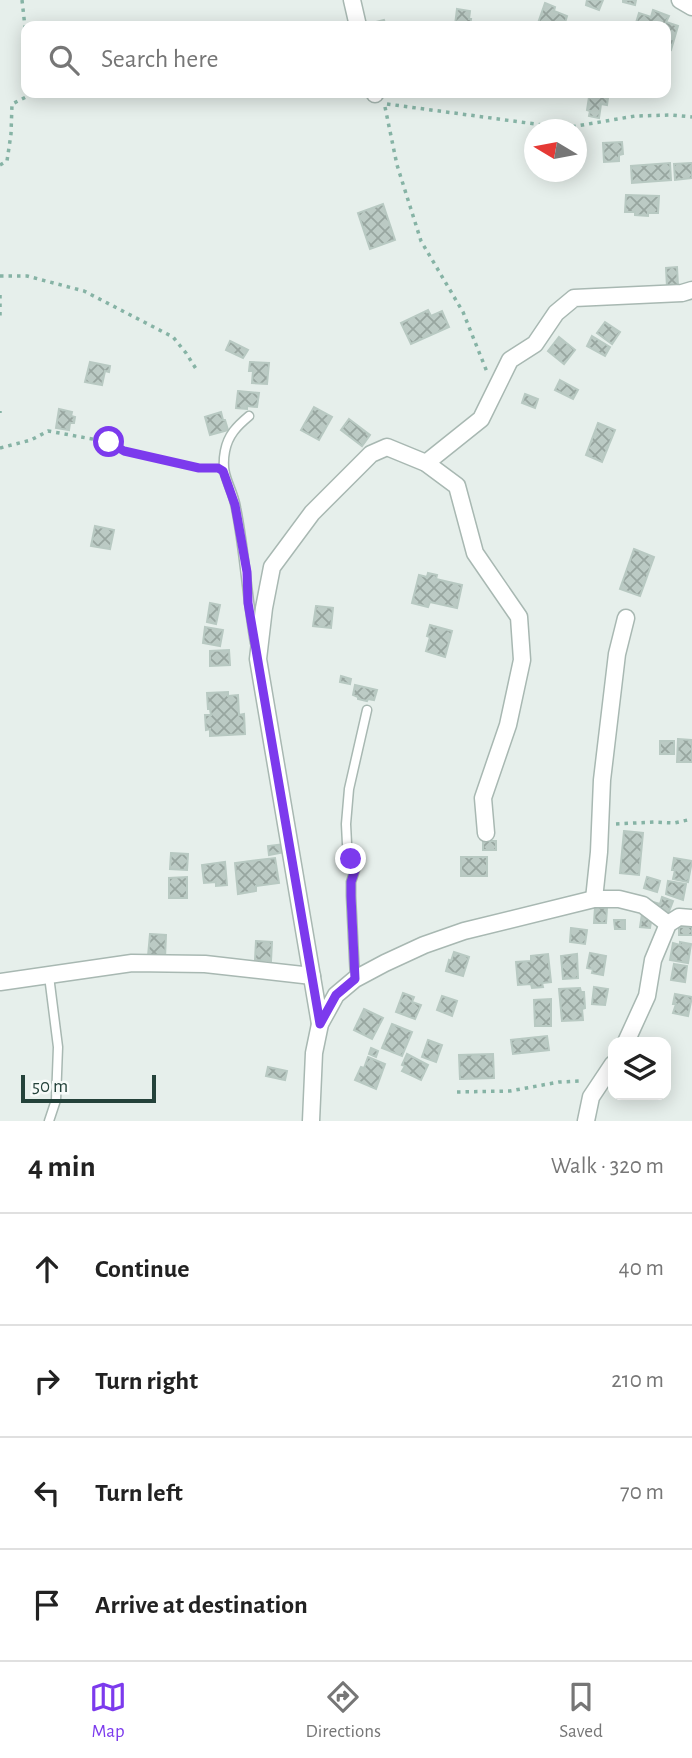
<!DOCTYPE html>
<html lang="en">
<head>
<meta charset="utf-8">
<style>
  body { margin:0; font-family:"Alegreya Sans",sans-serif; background:#f2f2f2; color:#222 }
  .controls { position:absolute; right:21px; bottom:21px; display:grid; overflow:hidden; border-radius:14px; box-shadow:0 4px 18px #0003 }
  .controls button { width:63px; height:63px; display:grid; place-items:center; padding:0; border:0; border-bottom:2px solid #e0e0e0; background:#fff; color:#222; font:35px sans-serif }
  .compass { position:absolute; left:524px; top:119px; width:63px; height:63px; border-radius:50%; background:#fff; box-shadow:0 4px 18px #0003; rotate:280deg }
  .scale { position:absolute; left:21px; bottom:18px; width:135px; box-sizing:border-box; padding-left:7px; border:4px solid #24423a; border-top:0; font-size:19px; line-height:24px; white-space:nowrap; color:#24423a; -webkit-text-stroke:5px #f7fbf9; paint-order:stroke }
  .stop { position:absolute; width:21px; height:21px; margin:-16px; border:5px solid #7c3aed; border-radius:50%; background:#fff }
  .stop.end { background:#7c3aed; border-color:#fff; box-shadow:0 2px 7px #0008 }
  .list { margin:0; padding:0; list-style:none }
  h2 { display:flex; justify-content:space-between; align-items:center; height:91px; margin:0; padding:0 28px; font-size:30px }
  h2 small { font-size:23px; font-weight:400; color:#767676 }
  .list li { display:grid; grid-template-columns:46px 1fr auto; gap:21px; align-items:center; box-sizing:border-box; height:112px; padding:0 28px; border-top:2px solid #e0e0e0 }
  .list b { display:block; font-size:26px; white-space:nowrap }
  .list em { font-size:23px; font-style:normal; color:#767676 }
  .icon { flex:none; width:38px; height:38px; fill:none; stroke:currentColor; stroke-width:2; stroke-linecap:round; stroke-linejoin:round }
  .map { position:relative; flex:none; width:692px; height:1121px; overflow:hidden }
  .search { position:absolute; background:#fff; box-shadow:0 4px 18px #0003; left:21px; right:21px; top:21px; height:77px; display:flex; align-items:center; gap:18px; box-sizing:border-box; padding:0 24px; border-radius:14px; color:#767676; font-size:26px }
  .sheet { height:539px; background:#fff }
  nav { display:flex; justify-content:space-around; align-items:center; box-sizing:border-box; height:98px; border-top:2px solid #e0e0e0; background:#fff; font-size:19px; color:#767676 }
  nav a { display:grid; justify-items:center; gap:4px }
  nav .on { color:#7c3aed }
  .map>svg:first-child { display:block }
  .building { fill:url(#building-cross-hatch); stroke:#b8c9c2; stroke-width:2 }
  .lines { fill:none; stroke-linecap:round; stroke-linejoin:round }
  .service-casing { stroke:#a8b8b2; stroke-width:11 }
  .minor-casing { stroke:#a8b8b2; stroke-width:19 }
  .path { stroke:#86b3a5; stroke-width:3.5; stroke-dasharray:3.5 5; stroke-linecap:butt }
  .service { stroke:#fff; stroke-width:8 }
  .minor { stroke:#fff; stroke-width:16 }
  .route { stroke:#7c3aed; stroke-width:9 }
</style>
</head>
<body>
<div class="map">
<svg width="692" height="1121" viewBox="0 0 692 1121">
  <defs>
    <pattern id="building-cross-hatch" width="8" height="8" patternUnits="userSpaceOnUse" patternTransform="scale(1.75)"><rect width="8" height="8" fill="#bbcac4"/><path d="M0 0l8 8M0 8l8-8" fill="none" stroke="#98a6a0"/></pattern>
  </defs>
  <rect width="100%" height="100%" fill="#e6efeb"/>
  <g class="building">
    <polygon points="587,0 603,0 599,10 586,5"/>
    <polygon points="623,0 636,0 635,5 623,2"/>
    <polygon points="545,3 555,7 554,11 567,16 564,26 537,26"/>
    <polygon points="457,9 470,11 469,19 471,19 470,26 455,25"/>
    <polygon points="653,10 669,16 666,22 678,26 671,50 666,49 666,26 635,26 639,13 651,17"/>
    <polygon points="384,20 386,26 368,26 368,24"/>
    <polygon points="593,93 603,95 603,97 608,98 607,105 601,104 599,118 589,116 590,111 587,110 589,97 592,97"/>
    <polygon points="622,142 623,154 619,155 619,161 604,162 603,143"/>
    <polygon points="670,163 671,180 632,183 631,166"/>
    <polygon points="692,163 692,178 675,180 674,164"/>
    <polygon points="626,195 659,196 658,213 648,213 648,216 635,215 635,212 625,212"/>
    <polygon points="383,204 395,240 370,249 358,213"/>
    <polygon points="677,267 678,286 667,287 666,268"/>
    <polygon points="428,310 431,316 442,311 449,327 411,344 401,323"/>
    <polygon points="605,322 620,332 612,344 597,333"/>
    <polygon points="592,336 610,347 605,356 587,346"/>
    <polygon points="559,337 575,350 564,364 548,351"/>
    <polygon points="230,341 248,350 243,358 226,350"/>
    <polygon points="90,362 110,366 109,372 105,371 102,385 85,382"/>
    <polygon points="250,362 269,363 267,384 252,383 253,371 249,371"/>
    <polygon points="560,380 578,390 573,399 555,390"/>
    <polygon points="238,391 259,393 257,407 247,406 247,409 236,408"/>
    <polygon points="525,394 538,399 535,408 522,403"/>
    <polygon points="314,407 332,417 319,440 301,430"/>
    <polygon points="59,409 72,412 71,416 75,417 74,423 70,423 69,430 56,428"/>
    <polygon points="221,412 223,420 225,420 228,430 210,435 205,417"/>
    <polygon points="349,419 370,435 362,446 341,430"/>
    <polygon points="598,423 615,430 602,462 586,455"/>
    <polygon points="95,526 114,530 110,549 91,546"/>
    <polygon points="634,549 654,557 640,596 620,589"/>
    <polygon points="428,573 437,575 436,579 462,585 457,608 430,602 428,607 412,603 419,575 427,577"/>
    <polygon points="210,603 220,605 216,624 207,622"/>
    <polygon points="316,606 333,608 331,628 313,626"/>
    <polygon points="430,625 452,631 445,657 426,651 430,637 427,636"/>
    <polygon points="205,627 223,630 220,646 203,643"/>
    <polygon points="229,650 230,665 210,666 210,651"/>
    <polygon points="341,676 351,679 350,684 340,682"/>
    <polygon points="355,685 377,690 374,700 368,699 367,701 358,699 358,697 353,695"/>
    <polygon points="228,692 228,696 238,695 239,715 244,714 245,734 210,736 210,729 206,730 205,715 211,715 210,709 208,709 207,693"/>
    <polygon points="678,739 692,740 692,762 677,762"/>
    <rect x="660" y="741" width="14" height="13"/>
    <polygon points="624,831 643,833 639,875 620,873"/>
    <rect x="483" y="841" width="13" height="9"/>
    <polygon points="284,844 285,852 269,855 268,846"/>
    <polygon points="171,853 188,854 187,870 170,869"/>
    <rect x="461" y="857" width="26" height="19"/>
    <polygon points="275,858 279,883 256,886 256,891 238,894 235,863"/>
    <polygon points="674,858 692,861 688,882 673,879 675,870 672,870"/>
    <polygon points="225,862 227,885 216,886 216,882 204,883 202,865"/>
    <polygon points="187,877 187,898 169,898 169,878"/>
    <polygon points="647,877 660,881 657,892 644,888"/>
    <polygon points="668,881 686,884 683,900 666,894"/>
    <polygon points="662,897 673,901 668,914 651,907 653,902 660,904"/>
    <polygon points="595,907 607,908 606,923 594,923"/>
    <polygon points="642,914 652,916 650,928 640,927"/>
    <polygon points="614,920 625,920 625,929 615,929"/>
    <rect x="679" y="927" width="13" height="8"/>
    <polygon points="571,928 587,930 585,944 570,942"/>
    <polygon points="150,934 166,935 165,958 148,956"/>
    <polygon points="256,941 272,942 271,961 255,960"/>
    <polygon points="680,942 691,944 688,963 670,960 673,943 680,945"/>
    <polygon points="454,952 469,957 463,976 446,971 449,960 451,961"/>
    <polygon points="590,953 606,956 603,975 592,973 593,969 587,968"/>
    <polygon points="548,954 551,982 542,983 543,987 532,988 531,984 518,985 516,962 531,961 531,956"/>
    <polygon points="577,954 578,978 563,979 561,956"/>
    <polygon points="674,964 687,966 685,982 671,980"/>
    <polygon points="594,987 608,989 605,1005 592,1004"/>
    <polygon points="580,988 581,992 584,992 585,1008 582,1009 583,1020 562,1021 559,989"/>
    <polygon points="403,993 414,997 412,1002 421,1005 415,1019 396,1012"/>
    <polygon points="675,994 692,997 688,1016 673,1013 676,1004 673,1004"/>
    <polygon points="442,996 457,1001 452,1016 437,1010"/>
    <polygon points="551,999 551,1026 535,1026 534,1000"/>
    <polygon points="364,1009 383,1018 372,1039 354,1030"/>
    <polygon points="392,1024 412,1032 402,1056 382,1048"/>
    <polygon points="547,1036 549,1050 513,1054 511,1040"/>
    <polygon points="428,1040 442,1045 436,1062 422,1057"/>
    <polygon points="371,1048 378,1051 376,1057 369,1054"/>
    <polygon points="407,1054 428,1065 421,1080 402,1071 405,1066 402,1065"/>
    <polygon points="493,1054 494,1078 460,1079 459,1055"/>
    <polygon points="368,1057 385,1064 376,1089 355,1080 361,1067 364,1068"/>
    <polygon points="268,1067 287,1071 285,1080 266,1076"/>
  </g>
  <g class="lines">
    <defs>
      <g id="service">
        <path d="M249,416C237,426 228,435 225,451C220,477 232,485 236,508C245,553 247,598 255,643"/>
        <polyline points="49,976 58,1047 56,1100 49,1121"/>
        <polyline points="355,979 351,896 351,882 355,870 347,844 346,824 349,789 367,710"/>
      </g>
      <g id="minor">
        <polyline points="352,0 358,26"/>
        <polyline points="680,0 692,7"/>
        <polyline points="375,93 375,94"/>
        <polyline points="426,463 481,419 510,360 535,344 556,313 574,298 682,293 692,290"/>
        <polyline points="594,899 599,852 602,780 617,654 626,618"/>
        <polyline points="0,982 132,963 205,964 312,976"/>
        <polyline points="320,1024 258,659 264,608 272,567 312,513 371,454 387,447 426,463 457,486 475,553 519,617 522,660 508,725 483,798 486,833"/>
        <polyline points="626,1042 647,996 653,960 668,924 679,917 692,918"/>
        <polyline points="311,1121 314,1053 320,1024 336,995 355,979 385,963 424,945 464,931 594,899 619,899 643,905 668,924"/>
        <polyline points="586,1121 591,1097 613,1064"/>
      </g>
    </defs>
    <use href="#service" class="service-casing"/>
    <use href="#minor" class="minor-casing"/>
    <g class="path">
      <polyline points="22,0 26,36"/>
      <polyline points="387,104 565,128 635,116 671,115 692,117"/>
      <polyline points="385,107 397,165 421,241 463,312 487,372"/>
      <polyline points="0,165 7,161 11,134 12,104 32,94 60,93"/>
      <polyline points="0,276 27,276 84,291 173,337 186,353 198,372"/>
      <polyline points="0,295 0,316"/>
      <polyline points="0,411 0,413"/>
      <polyline points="0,448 31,440 48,431 109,442 124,451 199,468 211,468"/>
      <polyline points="616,824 654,822 674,823 692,819"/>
      <polyline points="457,1092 510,1091 559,1082 581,1081"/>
    </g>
    <use href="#service" class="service"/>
    <use href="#minor" class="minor"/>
  </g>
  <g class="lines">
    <polyline class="route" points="109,442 124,451 199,468 218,468 223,471 235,505 247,572 248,603 320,1024 336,995 355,979 351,896 351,882 355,870 351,859"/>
  </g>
</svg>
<div class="controls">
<button><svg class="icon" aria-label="layers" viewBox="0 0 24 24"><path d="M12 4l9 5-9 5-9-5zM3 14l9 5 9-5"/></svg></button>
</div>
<svg class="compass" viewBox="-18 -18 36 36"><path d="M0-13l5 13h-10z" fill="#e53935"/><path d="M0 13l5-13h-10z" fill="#767676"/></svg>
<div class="scale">50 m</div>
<div class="stop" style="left:109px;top:442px"></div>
<div class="stop end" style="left:351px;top:859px"></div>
<div class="search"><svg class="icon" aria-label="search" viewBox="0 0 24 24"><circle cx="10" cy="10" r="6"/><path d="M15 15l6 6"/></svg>Search here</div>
</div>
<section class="sheet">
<h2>4 min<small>Walk · 320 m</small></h2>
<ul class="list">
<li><svg class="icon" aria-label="ahead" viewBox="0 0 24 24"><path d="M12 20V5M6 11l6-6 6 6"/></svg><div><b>Continue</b></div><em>40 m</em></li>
<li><svg class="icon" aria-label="right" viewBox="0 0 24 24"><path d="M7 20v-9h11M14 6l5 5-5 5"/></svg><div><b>Turn right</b></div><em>210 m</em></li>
<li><svg class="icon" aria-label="left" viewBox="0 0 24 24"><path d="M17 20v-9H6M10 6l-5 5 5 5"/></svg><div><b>Turn left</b></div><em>70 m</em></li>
<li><svg class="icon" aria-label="arrive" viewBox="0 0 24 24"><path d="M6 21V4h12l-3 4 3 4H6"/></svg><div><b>Arrive at destination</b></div></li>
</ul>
</section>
<nav>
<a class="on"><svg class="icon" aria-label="map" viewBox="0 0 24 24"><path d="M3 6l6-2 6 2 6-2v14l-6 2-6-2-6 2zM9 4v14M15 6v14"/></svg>Map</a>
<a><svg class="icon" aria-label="directions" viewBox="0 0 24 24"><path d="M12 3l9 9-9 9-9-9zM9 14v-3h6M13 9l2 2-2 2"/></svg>Directions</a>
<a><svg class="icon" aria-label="saved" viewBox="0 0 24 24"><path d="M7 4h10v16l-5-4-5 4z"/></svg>Saved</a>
</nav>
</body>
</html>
